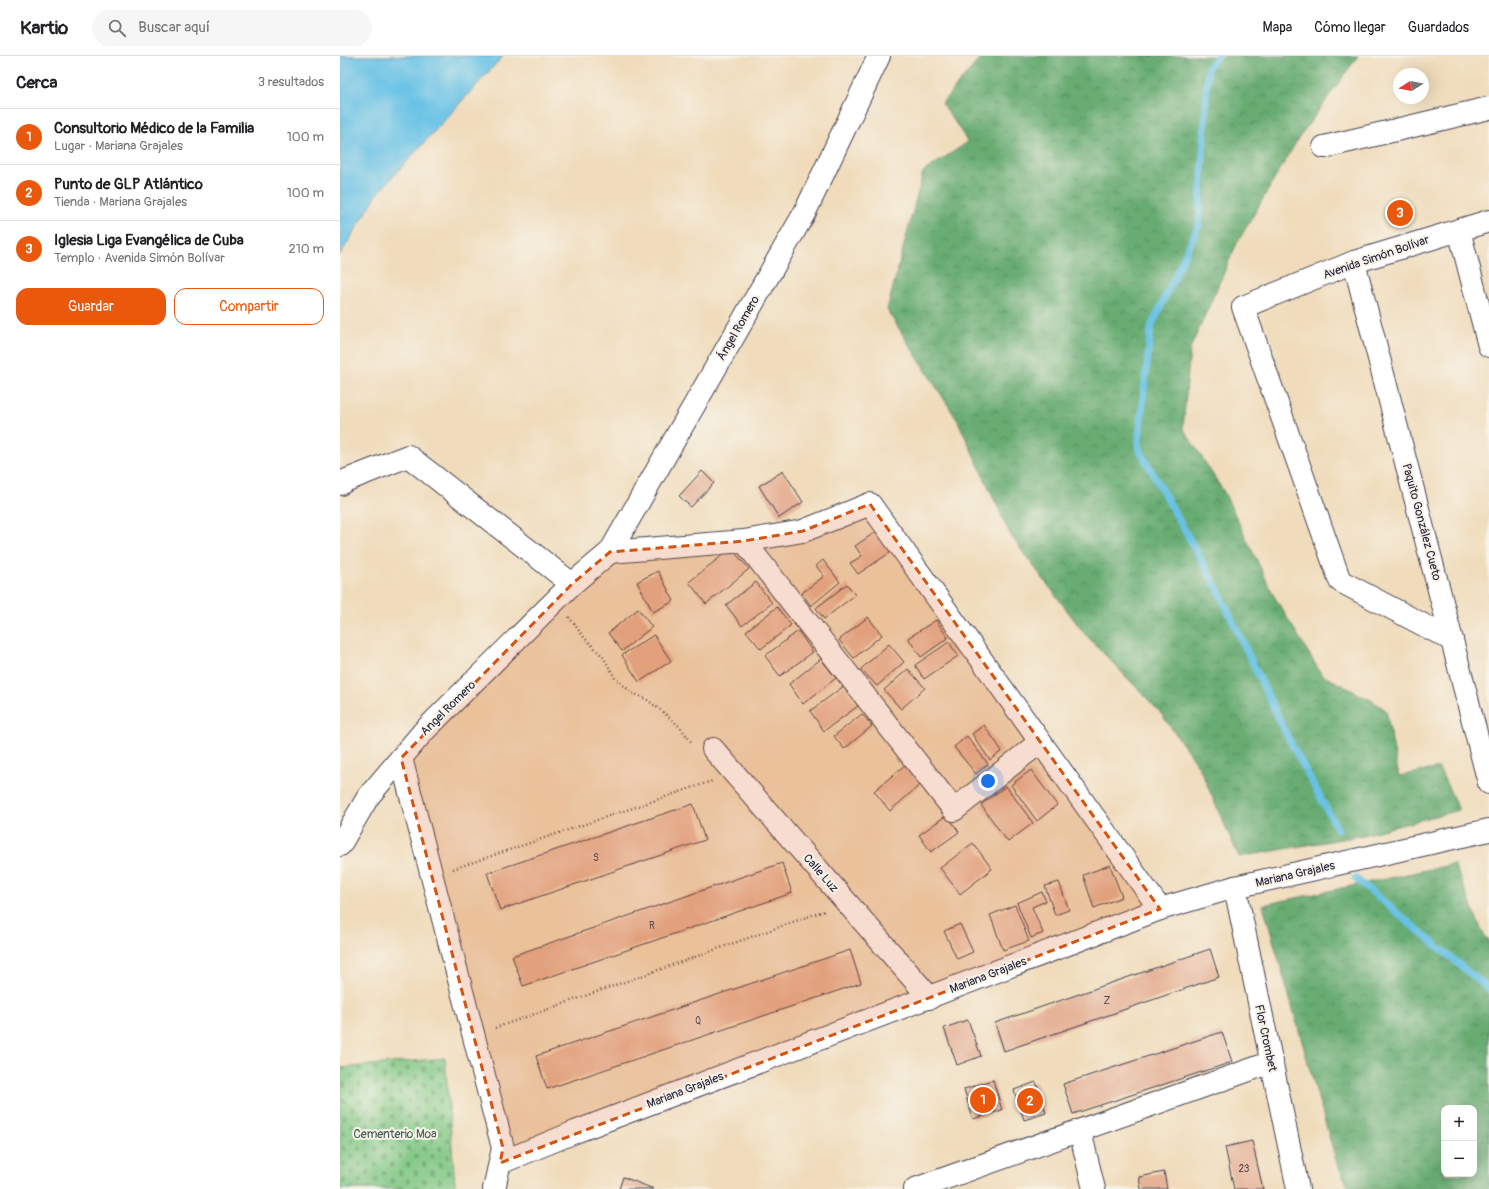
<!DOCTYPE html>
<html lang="es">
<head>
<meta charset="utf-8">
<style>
  body { margin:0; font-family:Pangolin,sans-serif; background:#f6f6f6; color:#202124 }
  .controls { position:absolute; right:12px; bottom:12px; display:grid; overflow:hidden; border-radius:8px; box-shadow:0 4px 16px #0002 }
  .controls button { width:36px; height:36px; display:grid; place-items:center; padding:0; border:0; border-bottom:1px solid #e0e0e0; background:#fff; color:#202124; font:20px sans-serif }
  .compass { position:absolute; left:1053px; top:12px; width:36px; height:36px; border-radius:50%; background:#fff; box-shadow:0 4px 16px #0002; rotate:259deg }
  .you { position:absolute; left:648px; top:725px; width:14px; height:14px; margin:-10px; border:3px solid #fff; border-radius:50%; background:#1a73e8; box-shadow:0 0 0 6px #1a73e833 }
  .badge { display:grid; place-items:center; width:26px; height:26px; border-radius:50%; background:#ea580c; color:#fff; font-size:13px; font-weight:700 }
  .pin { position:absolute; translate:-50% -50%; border:2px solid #fff; box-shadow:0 1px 4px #0006 }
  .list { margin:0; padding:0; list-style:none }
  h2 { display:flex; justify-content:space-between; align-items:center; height:52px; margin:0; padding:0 16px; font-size:17px }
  h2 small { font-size:13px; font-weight:400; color:#757577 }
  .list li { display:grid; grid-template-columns:26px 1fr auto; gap:12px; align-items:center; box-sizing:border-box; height:56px; padding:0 16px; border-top:1px solid #e0e0e0 }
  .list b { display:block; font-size:15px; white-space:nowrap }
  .list p { margin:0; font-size:13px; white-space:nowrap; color:#757577 }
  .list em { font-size:13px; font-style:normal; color:#757577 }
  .actions { display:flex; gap:8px; padding:12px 16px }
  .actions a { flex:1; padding:9px 0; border:1px solid #ea580c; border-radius:12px; text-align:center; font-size:14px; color:#ea580c }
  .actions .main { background:#ea580c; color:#fff }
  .icon { flex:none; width:22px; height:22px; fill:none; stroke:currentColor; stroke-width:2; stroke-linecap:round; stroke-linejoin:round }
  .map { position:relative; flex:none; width:1149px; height:1133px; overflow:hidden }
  header { display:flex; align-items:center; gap:24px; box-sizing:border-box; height:56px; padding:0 20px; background:#fff; border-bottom:1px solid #e0e0e0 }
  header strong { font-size:19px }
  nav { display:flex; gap:22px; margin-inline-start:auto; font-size:14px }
  .search { width:280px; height:36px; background:#f6f6f6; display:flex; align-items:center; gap:10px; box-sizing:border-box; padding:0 14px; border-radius:22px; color:#757577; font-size:15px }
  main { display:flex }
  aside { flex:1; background:#fff }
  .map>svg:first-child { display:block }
  .forest { fill:url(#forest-crowns); stroke:#456756; fill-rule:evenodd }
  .cemetery { fill:url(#cemetery-stones); stroke:#527560 }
  .water { fill:#69c2e6; stroke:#467290 }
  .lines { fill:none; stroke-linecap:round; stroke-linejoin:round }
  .stream { stroke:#69c2e6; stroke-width:7 }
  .building { fill:#e6b398 }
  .minor-casing { stroke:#413e4e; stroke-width:24 }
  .path { stroke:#413e4e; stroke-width:2.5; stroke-dasharray:1 3; stroke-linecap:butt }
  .minor { stroke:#fff; stroke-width:22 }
  .marked { fill:#d45411; fill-opacity:0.2; stroke:#d45411; stroke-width:3; stroke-dasharray:8 5; stroke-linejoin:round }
  .labels { text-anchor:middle; stroke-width:4; stroke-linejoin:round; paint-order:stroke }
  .number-label { font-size:10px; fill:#534652 }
  .street-label { font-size:12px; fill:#22223b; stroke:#f7f3e8 }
  .park-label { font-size:12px; fill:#435c55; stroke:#f7f3e8 }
</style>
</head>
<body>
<header>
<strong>Kartio</strong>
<div class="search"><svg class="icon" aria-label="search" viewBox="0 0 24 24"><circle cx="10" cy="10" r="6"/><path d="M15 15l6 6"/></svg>Buscar aquí</div>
<nav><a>Mapa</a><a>Cómo llegar</a><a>Guardados</a></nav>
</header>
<main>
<aside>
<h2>Cerca<small>3 resultados</small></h2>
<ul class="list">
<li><span class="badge">1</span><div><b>Consultorio Médico de la Familia</b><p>Lugar · Mariana Grajales</p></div><em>100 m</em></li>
<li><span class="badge">2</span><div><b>Punto de GLP Atlántico</b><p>Tienda · Mariana Grajales</p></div><em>100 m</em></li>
<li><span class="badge">3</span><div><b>Iglesia Liga Evangélica de Cuba</b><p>Templo · Avenida Simón Bolívar</p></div><em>210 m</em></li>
</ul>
<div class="actions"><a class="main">Guardar</a><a>Compartir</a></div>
</aside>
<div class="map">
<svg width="1149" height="1133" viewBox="0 0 1149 1133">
  <defs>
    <pattern id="forest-crowns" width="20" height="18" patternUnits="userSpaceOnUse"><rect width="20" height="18" fill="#68ac72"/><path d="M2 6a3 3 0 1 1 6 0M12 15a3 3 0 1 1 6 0" fill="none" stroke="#558c5f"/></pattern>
    <pattern id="cemetery-stones" width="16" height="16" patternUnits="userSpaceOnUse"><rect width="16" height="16" fill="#81c884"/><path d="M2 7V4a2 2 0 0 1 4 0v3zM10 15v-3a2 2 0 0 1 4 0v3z" fill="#69a26d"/></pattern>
  </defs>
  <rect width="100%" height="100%" fill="#f7f3e8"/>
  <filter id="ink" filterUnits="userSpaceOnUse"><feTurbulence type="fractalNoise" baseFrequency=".025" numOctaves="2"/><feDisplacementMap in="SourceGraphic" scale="8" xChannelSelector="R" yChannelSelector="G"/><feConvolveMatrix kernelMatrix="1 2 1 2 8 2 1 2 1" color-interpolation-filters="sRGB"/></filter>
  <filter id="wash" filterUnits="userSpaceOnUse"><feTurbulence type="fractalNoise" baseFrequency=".012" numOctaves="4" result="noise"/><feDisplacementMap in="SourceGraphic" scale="16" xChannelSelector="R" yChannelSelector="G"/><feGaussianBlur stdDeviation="0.9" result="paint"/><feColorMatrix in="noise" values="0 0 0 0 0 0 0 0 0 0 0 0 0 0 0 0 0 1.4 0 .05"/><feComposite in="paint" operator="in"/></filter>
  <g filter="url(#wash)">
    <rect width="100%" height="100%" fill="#f0dcbb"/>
    <g class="forest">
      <polygon points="642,0 1018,0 958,83 897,187 850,293 843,372 884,436 934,540 982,619 1031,644 1046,654 1059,720 1099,712 1119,754 1019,780 899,801 859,711 820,656 744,577 671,480 618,365 547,254 583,116 628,86 602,47"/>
      <path d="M1114,808L1146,884L1149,883V1133H1010L997,1108L923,849ZM1104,1052H1134V1118H1104Z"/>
    </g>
    <polygon class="cemetery" points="105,1002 115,1129 114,1133 0,1133 0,1012"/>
    <polygon class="water" points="0,0 163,0 38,137 0,199"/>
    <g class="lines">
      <g class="stream">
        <polyline points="878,0 868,11 859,169 811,271 798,391 877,532 947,680 998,774"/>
        <polyline points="1015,822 1149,933"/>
      </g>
    </g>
    <g id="blocks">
      <g class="building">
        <polygon points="362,415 374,427 351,451 339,440"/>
        <polygon points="443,415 463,446 439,462 419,430"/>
        <polygon points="537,475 551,496 518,518 510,507 522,500 515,490"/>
        <polygon points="391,492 409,513 366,548 349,526"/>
        <polygon points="483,504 500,526 471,550 462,537 484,520 476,510"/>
        <polygon points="318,515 334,545 313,556 297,526"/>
        <polygon points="416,526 432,547 402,570 386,549"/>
        <polygon points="507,528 515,539 484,563 476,552"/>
        <polygon points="437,551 451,569 421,593 406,575"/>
        <polygon points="298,553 312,571 282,595 268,577"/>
        <polygon points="528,561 542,579 514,602 499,584"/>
        <polygon points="596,564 608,582 581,601 568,582"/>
        <polygon points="458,575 473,596 440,620 425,600"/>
        <polygon points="314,579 331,605 299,626 282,599"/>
        <polygon points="609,586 618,600 584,623 575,609"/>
        <polygon points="549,588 564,606 537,630 521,613"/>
        <polygon points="481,603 496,622 463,648 449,628"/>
        <polygon points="568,613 585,632 561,653 544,634"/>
        <polygon points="504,630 518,650 484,675 470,655"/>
        <polygon points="522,658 532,670 504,693 494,680"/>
        <polygon points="644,669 662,695 650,704 632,678"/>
        <polygon points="627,680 648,708 636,718 614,691"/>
        <polygon points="566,708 582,727 550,755 534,735"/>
        <polygon points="691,714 717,749 697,765 671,729"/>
        <polygon points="666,730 693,767 668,786 641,749"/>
        <polygon points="353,748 365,784 160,854 147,817"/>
        <polygon points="607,759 619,776 591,796 579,779"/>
        <polygon points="633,787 652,813 620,838 600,812"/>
        <polygon points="442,807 452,837 183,930 172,900"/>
        <polygon points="770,809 782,841 754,852 743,819"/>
        <polygon points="719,826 729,854 715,859 705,830"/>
        <polygon points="702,836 706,845 692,851 703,877 691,882 677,847"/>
        <polygon points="675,849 689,885 663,894 650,859"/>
        <polygon points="620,868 633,896 617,903 604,875"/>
        <polygon points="870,893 879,921 664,995 655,967"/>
        <polygon points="510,894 521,927 207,1033 196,1000"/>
        <polygon points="628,964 641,1000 617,1009 604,972"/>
        <polygon points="882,976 892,1006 733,1058 723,1028"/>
        <polygon points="653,1024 662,1054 633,1063 624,1033"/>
        <polygon points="696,1026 706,1057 684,1064 674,1034"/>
        <polygon points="912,1085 923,1133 894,1133 885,1091"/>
        <polygon points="824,1116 827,1133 801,1133 799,1121"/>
        <polygon points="283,1121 314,1133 279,1133"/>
      </g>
    </g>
  </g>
  <g filter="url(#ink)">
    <use href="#blocks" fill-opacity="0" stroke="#413e4e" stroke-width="1"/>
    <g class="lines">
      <defs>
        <g id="minor">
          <polyline points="984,91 1149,52"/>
          <polyline points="1119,174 1149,290"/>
          <polyline points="1014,206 1149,727"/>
          <polyline points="0,428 7,424 68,400 232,528"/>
          <polyline points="404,485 614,754 700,686"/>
          <polyline points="270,496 404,485 463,475 530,448 820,853"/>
          <polyline points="1112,584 1000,525 903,251 1014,206 1149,165"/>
          <polyline points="373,693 590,942"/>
          <polyline points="61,702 163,1092 154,1133"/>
          <polyline points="0,789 28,741 83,676 232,528 270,496 465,156 539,0"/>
          <polyline points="895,831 958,1133"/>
          <polyline points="740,1075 754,1133"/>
          <polyline points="160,1107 235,1076 820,853 895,831 1149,774"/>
          <polyline points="575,1133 932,1006"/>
        </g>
      </defs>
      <use href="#minor" class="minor-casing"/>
      <g class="path">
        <polyline points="229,561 243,580 264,602 275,622 292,637 306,643 323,656 340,671 352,687"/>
        <polyline points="113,813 372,725"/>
        <polyline points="155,972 484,855"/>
      </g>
      <use href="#minor" class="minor"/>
    </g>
  </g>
  <path class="marked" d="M530,448L820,853L160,1107L163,1092L61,702L232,528L270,496L404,485L463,475Z"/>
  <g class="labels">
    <g class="number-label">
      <text x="256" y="805">S</text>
      <text x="312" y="873">R</text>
      <text x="767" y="948">Z</text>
      <text x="358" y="968">Q</text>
      <text x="904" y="1116">23</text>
    </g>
    <g class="street-label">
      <text transform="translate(1036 201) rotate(-19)" y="4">Avenida Simón Bolívar</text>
      <text transform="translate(398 272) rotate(-60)" y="4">Ángel Romero</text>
      <text transform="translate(1082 466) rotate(75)" y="4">Paquito González Cueto</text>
      <text transform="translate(108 652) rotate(-45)" y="4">Angel Romero</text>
      <text transform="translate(481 817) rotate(49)" y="4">Calle Luz</text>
      <text transform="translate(955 818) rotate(-13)" y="4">Mariana Grajales</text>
      <text transform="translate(648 919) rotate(-21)" y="4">Mariana Grajales</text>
      <text transform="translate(926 982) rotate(78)" y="4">Flor Crombet</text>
      <text transform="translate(345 1034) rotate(-21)" y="4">Mariana Grajales</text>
    </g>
    <g class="park-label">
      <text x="55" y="1082">Cementerio Moa</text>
    </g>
  </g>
</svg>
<div class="controls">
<button>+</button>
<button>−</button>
</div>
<svg class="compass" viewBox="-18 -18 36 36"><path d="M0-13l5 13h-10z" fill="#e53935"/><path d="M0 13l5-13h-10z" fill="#757577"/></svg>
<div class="you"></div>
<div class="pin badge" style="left:643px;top:1044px">1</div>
<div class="pin badge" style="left:690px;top:1045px">2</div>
<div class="pin badge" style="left:1060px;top:157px">3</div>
</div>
</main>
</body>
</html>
